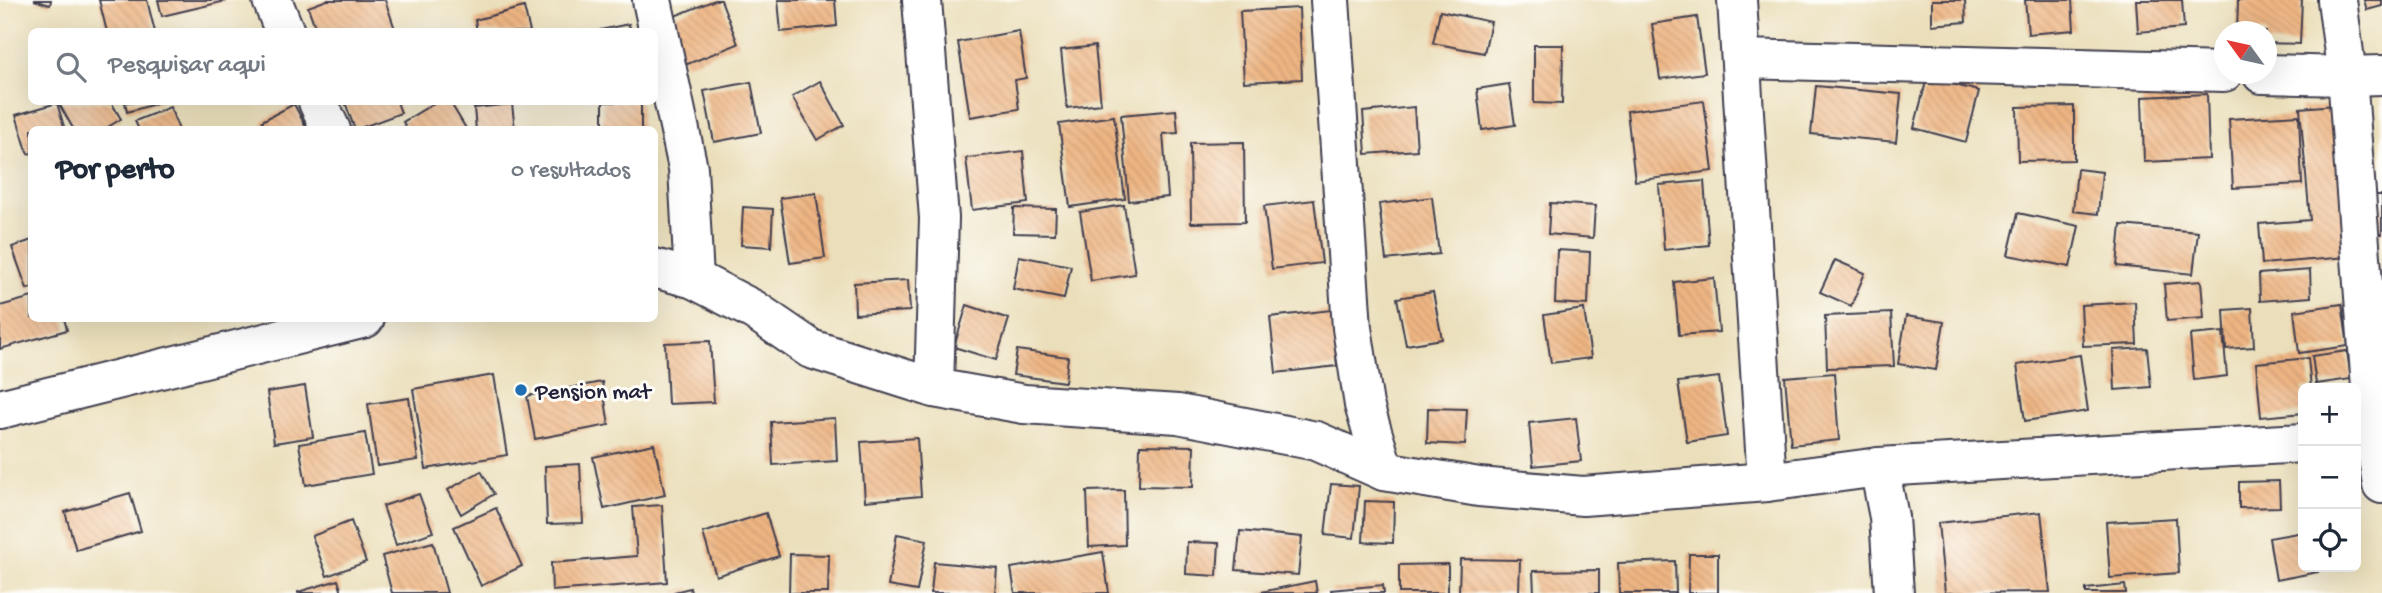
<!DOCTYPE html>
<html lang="pt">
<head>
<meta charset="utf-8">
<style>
  body { margin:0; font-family:"Gochi Hand",sans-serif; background:#f2f2f3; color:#1f2937 }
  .controls { position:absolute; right:21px; bottom:21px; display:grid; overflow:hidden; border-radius:10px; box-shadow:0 7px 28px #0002 }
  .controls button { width:63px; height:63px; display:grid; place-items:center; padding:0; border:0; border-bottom:2px solid #e0e1e3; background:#fff; color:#1f2937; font:35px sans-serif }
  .compass { position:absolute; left:2214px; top:21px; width:63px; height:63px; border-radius:50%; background:#fff; box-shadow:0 7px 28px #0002; rotate:303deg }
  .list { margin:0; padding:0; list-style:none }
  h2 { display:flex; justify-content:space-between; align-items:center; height:91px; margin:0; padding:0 28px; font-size:30px }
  h2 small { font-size:23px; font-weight:400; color:#747a83 }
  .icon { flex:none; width:38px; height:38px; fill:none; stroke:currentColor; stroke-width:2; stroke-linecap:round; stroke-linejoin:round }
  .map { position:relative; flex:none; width:2382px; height:593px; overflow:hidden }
  .search { position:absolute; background:#fff; box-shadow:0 7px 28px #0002; left:28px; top:28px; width:630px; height:77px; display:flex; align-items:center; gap:18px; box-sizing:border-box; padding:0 24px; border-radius:10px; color:#747a83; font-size:26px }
  .panel { position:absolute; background:#fff; box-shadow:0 7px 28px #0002; left:28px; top:126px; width:630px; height:196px; border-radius:10px }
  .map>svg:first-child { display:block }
  .building { fill:url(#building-back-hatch) }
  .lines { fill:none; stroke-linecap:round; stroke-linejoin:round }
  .street-casing { stroke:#403e4e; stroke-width:42 }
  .street { stroke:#fff; stroke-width:38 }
  .poi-dot { fill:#1f6fb2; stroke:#fdfcf7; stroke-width:2.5 }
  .labels { text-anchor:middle; stroke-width:6; stroke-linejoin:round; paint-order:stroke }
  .poi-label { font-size:23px; fill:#22223b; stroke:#fdfcf7; text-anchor:start }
</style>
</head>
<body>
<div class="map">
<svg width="2382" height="593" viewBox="0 0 2382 593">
  <defs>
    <pattern id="building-back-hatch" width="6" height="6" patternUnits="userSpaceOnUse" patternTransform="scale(1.75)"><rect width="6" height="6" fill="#eeb583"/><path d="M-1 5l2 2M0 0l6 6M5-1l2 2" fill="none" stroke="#cc9b72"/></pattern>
  </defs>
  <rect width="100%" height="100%" fill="#fdfcf7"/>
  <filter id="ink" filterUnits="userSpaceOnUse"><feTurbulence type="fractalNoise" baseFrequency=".0143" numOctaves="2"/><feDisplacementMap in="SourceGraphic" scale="14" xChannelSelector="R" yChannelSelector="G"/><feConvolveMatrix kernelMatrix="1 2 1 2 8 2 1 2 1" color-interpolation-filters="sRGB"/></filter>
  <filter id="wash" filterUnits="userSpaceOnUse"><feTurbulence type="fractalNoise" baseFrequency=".00686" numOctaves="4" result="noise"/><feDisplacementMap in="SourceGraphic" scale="28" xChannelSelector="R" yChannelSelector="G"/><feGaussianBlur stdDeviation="1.57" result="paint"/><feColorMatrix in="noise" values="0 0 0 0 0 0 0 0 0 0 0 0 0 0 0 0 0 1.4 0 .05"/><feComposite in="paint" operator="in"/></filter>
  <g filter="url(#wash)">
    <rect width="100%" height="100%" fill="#ebdfbb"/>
    <g id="blocks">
      <g class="building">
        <polygon points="34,0 51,0 50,5"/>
        <polygon points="99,0 147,0 155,32 107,32"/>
        <polygon points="158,0 226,0 226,1 162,16"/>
        <polygon points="327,0 385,0 396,32 317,32 308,7"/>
        <polygon points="715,0 721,0 738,44 685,65 667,19"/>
        <polygon points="778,0 835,0 837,26 781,32"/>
        <polygon points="1932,0 1965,0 1966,22 1932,25"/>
        <polygon points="2025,0 2072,0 2074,30 2028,34"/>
        <polygon points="2136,0 2182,0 2184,28 2138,32"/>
        <polygon points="2238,0 2302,0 2300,44 2266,43 2266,32 2237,32"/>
        <polygon points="2364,0 2382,0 2382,6 2367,10"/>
        <polygon points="524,7 530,32 477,32 475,20"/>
        <polygon points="1299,8 1302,79 1244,82 1240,11"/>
        <polygon points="1440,11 1491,22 1484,53 1433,43"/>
        <polygon points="1697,17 1705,73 1660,79 1652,24"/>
        <polygon points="629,24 631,32 600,32 600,30"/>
        <polygon points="1019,31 1026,78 1015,80 1019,109 970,117 958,42"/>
        <polygon points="1534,45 1563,45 1562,104 1534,103"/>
        <polygon points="1095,46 1101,104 1067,108 1061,50"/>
        <polygon points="1927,78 1979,91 1966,142 1914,128"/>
        <polygon points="820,81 844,125 817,140 792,97"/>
        <polygon points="751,82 761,133 714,142 704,91"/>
        <polygon points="1509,84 1515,125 1482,130 1477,89"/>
        <polygon points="1816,86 1901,94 1896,142 1811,134"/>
        <polygon points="2207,94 2209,159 2144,162 2142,97"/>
        <polygon points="1704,101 1713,171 1635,181 1627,111"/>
        <polygon points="58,102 111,102 121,119 103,130 74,130"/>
        <polygon points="125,102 162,102 127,112"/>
        <polygon points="345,102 397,102 401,113 355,130"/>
        <polygon points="436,102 450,102 467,130 407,130 403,122"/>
        <rect x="603" y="102" width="38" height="28"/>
        <polygon points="57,103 65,130 32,130 32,153 28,154 16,115"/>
        <polygon points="294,104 307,129 266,130 262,121"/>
        <polygon points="512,104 515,130 476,130 474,108"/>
        <polygon points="2335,105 2347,257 2262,264 2259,224 2310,220 2300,108"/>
        <polygon points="2074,106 2074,160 2018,161 2017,107"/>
        <polygon points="170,107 179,130 139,130 135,121"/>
        <polygon points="1414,107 1417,150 1366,154 1363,112"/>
        <polygon points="1176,110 1178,133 1163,134 1168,197 1129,201 1121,115"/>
        <polygon points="2299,115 2302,184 2233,188 2229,119"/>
        <polygon points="1114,116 1125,199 1070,207 1059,124"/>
        <polygon points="1244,142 1245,222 1191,223 1190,143"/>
        <polygon points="1023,151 1028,203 972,210 966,158"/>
        <polygon points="2077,169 2102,172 2098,214 2073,211"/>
        <polygon points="1704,181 1709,245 1664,250 1659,185"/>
        <polygon points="816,193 825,258 790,263 780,198"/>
        <polygon points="2375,195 2382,195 2382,234 2377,234"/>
        <polygon points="1432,197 1439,254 1386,260 1379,204"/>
        <polygon points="1314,200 1322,263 1272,269 1264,206"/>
        <polygon points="1550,203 1595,206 1593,238 1548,234"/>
        <polygon points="1124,205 1135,274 1091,281 1080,212"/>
        <polygon points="743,207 773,209 771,247 741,245"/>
        <polygon points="1014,208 1056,209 1055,234 1013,233"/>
        <polygon points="2018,213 2079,226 2070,267 2008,255"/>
        <polygon points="2121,225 2198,232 2193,274 2117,266"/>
        <polygon points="32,240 32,288 27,289 12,247"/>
        <polygon points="1557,250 1590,252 1588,305 1555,303"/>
        <polygon points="1019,256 1071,266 1064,299 1013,289"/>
        <polygon points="1835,260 1865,273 1851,306 1820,292"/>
        <polygon points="2310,270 2311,297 2260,301 2259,274"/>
        <polygon points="1714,278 1719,332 1679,335 1674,282"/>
        <polygon points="908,280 910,311 855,314 854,283"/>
        <polygon points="2201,281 2204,318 2167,321 2164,284"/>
        <polygon points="1433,292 1442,339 1406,345 1397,298"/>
        <polygon points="32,297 32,318 64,318 67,330 0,349 0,306"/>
        <polygon points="2135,302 2137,344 2083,346 2081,305"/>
        <polygon points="2342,304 2348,346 2299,353 2294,311"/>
        <polygon points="967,305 1009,319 996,360 954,347"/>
        <polygon points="2252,308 2254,347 2226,349 2224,310"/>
        <polygon points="1584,309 1591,358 1551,363 1544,315"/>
        <polygon points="1331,310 1337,366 1276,373 1270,317"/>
        <polygon points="1891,313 1894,366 1827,368 1825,316"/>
        <polygon points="1906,316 1944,322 1936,370 1898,364"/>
        <polygon points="2223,332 2227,376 2194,380 2190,335"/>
        <polygon points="710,341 714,402 668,404 665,343"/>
        <polygon points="2147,348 2151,387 2115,390 2113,350"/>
        <polygon points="1017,350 1068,357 1065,382 1013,375"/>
        <polygon points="2347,351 2351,379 2316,384 2312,356"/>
        <polygon points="2080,355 2088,411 2025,421 2017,365"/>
        <polygon points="2308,358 2311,388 2303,388 2303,413 2261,417 2256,363"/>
        <polygon points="1834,373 1839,440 1791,445 1785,377"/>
        <polygon points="494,375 507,455 426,469 413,389"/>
        <polygon points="1719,377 1727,436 1687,442 1678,382"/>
        <polygon points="602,382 609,425 535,439 527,396"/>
        <polygon points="305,386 313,437 274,443 267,392"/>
        <polygon points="409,398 418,460 377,466 368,404"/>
        <polygon points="1428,408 1467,409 1465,445 1427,443"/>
        <polygon points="835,418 837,461 773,465 771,422"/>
        <polygon points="1576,418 1581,461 1533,466 1529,423"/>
        <polygon points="365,433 372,474 306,485 299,444"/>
        <polygon points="917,438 921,496 865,501 861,442"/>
        <polygon points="654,444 665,495 604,509 593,457"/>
        <polygon points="1140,445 1194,446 1193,487 1139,486"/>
        <polygon points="580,464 583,523 547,524 545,466"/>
        <polygon points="481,471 494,494 461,514 448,490"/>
        <polygon points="2279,481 2280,507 2239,508 2239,482"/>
        <polygon points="1331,484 1359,486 1354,538 1325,535"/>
        <polygon points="1124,490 1125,545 1089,547 1087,491"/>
        <polygon points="130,493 141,531 76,550 65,512"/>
        <polygon points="419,494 433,532 396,545 383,506"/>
        <polygon points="1365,501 1394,502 1393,543 1363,542"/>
        <polygon points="662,505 667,582 552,591 551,563 637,556 633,507"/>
        <polygon points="496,508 522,566 481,586 454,527"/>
        <polygon points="2041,512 2050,592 1945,593 1938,523"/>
        <polygon points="766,513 779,556 716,576 703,533"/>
        <polygon points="2176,518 2179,573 2110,578 2106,522"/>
        <polygon points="351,521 366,562 327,576 312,536"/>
        <polygon points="1240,531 1302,537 1298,575 1236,570"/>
        <polygon points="2303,532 2303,567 2317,567 2318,572 2276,580 2269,538"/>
        <polygon points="897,534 927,540 917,591 888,586"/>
        <polygon points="433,542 447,593 392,593 382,556"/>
        <polygon points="1187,542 1219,543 1217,576 1186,574"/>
        <polygon points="1103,552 1109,593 1015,593 1011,568"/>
        <polygon points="790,554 829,555 828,593 789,593"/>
        <polygon points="1689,554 1718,554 1718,593 1688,593"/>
        <polygon points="1460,559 1520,560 1519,593 1459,593"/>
        <polygon points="1675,561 1676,593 1619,593 1618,563"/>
        <polygon points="934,562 997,568 995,593 931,593"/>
        <polygon points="1448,564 1448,593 1399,593 1399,565"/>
        <polygon points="1599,570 1599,593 1534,593 1533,571"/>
        <polygon points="338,580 342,593 298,593 298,592"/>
        <polygon points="1315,581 1317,593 1261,593 1261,592"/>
        <polygon points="1383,585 1384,593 1332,593 1331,590"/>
        <polygon points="2125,585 2126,593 2086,593 2086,589"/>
        <polygon points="690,588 691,593 674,593 674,592"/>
      </g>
    </g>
  </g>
  <g filter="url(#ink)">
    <use href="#blocks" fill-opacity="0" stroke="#403e4e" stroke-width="2"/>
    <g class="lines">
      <defs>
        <g id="street">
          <polyline points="272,0 285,32"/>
          <polyline points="652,0 688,168 694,279"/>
          <polyline points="922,0 939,218 934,388"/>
          <polyline points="1330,0 1352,328 1364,405 1384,471"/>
          <polyline points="1737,0 1767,482"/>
          <polyline points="2337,0 2347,76 2375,439 2382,484"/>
          <polyline points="1742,59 2224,72"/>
          <polyline points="2262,74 2347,76 2382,75"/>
          <polyline points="318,102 331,130"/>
          <polyline points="654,268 694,279 754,310 811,349 934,388 1024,404 1178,414 1316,441 1384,471 1479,487 1583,496 1767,482 1879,467 2303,443"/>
          <polyline points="0,409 365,318"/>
          <polyline points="1879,467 1889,517 1894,593"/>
        </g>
      </defs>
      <use href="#street" class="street-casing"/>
      <use href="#street" class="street"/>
    </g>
  </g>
  <circle class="poi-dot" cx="521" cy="390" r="7"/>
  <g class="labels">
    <g class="poi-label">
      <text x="535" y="398">Pension mat</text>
    </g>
  </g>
</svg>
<div class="controls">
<button>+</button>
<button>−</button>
<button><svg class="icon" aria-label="locate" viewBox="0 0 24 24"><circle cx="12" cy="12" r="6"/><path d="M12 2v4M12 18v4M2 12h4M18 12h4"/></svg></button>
</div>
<svg class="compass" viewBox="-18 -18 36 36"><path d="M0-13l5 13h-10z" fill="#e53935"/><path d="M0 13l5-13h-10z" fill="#747a83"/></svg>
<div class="search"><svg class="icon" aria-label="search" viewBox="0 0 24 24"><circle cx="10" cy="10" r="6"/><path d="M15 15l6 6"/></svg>Pesquisar aqui</div>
<section class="panel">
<h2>Por perto<small>0 resultados</small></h2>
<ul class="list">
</ul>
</section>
</div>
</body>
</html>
